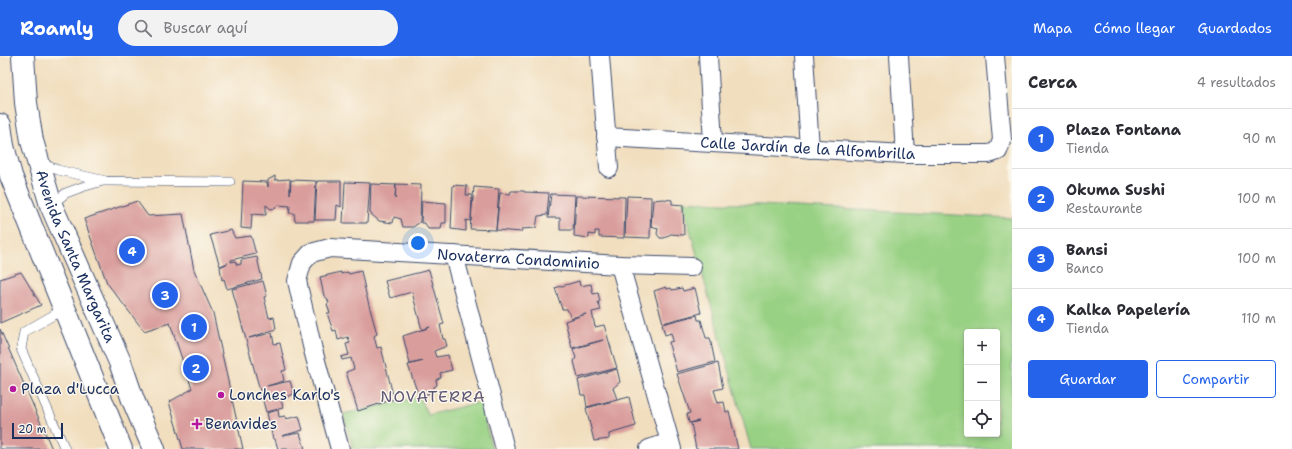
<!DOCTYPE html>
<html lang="es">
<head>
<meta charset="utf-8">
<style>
  body { margin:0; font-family:"Shantell Sans",sans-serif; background:#f2f2f3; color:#2b2b33 }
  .controls { position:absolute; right:12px; bottom:12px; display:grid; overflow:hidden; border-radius:4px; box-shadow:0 2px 6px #0003 }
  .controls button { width:36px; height:36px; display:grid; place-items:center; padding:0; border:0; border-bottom:1px solid #e1e1e2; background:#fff; color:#2b2b33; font:20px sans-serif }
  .scale { position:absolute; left:12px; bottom:10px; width:51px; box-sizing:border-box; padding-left:4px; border:2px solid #1b2f5e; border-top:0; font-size:11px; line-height:14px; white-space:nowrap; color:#1b2f5e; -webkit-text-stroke:3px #fbf7ec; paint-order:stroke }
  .you { position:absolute; left:418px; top:187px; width:14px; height:14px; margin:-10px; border:3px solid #fff; border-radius:50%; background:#1a73e8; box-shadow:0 0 0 6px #1a73e833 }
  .badge { display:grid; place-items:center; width:26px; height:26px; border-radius:50%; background:#2563eb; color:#fff; font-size:13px; font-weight:700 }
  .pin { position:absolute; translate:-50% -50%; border:2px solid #fff; box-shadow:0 1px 4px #0006 }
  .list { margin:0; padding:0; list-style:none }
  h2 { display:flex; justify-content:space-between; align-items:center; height:52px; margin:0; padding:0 16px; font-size:17px }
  h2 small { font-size:13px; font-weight:400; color:#7c7c81 }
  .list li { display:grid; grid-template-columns:26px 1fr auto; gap:12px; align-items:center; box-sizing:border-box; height:60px; padding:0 16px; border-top:1px solid #e1e1e2 }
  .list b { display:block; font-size:15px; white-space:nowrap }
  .list p { margin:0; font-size:13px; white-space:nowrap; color:#7c7c81 }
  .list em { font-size:13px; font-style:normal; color:#7c7c81 }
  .actions { display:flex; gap:8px; padding:12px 16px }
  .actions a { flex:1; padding:9px 0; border:1px solid #2563eb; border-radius:4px; text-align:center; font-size:14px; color:#2563eb }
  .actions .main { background:#2563eb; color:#fff }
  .icon { flex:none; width:22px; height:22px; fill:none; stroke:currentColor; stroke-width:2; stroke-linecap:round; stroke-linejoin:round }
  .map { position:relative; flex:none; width:1012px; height:393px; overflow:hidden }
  header { display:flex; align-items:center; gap:24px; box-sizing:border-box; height:56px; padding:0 20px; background:#2563eb; color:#fff }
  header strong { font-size:19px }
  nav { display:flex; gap:22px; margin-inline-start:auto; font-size:14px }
  .search { width:280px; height:36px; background:#f2f2f3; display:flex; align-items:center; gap:10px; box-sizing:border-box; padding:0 14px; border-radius:22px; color:#7c7c81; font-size:15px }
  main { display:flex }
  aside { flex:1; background:#fff }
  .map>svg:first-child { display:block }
  .green { fill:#99d184; stroke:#5a8071; fill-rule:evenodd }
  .building { fill:#d99d9c }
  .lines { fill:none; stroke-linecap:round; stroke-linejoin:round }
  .lane-casing { stroke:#3b496c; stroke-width:10 }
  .street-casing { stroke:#3b496c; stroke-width:20 }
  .secondary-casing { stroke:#3b496c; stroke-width:24 }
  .lane { stroke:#fff; stroke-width:9 }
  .street { stroke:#fff; stroke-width:18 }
  .secondary { stroke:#fff; stroke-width:22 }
  .poi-dot { fill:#b5179e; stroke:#fbf7ec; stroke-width:1.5 }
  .labels { text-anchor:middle; stroke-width:3; stroke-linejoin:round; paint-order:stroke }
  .street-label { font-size:15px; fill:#1b2f5e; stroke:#fbf7ec }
  .poi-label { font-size:15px; fill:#1b2f5e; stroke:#fbf7ec; text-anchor:start }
  .neighbourhood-label { font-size:16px; letter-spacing:1px; fill:#5e5674; stroke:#fbf7ec }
</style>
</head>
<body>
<header>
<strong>Roamly</strong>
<div class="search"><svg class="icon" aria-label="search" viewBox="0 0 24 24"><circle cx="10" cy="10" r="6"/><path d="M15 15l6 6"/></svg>Buscar aquí</div>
<nav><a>Mapa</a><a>Cómo llegar</a><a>Guardados</a></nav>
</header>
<main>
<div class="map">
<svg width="1012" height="393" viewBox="0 0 1012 393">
  <rect width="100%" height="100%" fill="#fbf7ec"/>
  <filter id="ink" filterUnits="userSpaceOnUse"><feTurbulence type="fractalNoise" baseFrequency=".025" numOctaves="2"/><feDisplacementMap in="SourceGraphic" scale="8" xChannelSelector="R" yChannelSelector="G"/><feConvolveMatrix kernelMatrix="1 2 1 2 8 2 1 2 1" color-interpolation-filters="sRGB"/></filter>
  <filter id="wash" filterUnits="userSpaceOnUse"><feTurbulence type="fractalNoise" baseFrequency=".012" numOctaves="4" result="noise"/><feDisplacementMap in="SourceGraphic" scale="16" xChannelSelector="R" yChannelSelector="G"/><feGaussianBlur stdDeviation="0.9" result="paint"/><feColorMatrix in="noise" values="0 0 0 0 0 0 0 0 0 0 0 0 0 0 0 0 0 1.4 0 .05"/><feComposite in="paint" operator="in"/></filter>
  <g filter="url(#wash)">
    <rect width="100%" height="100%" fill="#f1debe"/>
    <g class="green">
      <path d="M682,145L1012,162V393H751ZM967,276H997V378H967Z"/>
      <polygon points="419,341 428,359 480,346 492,393 353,393 343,358"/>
    </g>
    <g id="blocks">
      <g class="building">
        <polygon points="275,120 275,124 290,123 290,138 291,124 316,125 314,165 295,165 294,157 289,157 290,150 278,149 275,152 271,153 266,149 266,159 252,158 251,173 241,172 243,125 267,126 268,131 268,124"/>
        <polygon points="317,125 341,125 341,151 337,149 336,164 315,164"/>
        <polygon points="345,126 370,127 367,167 343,167"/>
        <polygon points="371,128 396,129 395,143 396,128 421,129 420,166 413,171 403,171 401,163 394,161 393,167 379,165 370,157"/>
        <polygon points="453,129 467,130 466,139 472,139 471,165 466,164 466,175 451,173"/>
        <polygon points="474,131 499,133 496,174 470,173"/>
        <polygon points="511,135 524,135 524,136 549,137 547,159 538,160 536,172 522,173 521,176 496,174 500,137 510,138"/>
        <polygon points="551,138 575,139 573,174 560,174 560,162 548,162"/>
        <polygon points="576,140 625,141 624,182 599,181 599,175 595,175 595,179 589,178 589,182 574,180"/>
        <polygon points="627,140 651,141 650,182 625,181"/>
        <polygon points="663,143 672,144 672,148 683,149 684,179 670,178 668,180 664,182 660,182 657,178 658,172 651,170 653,144"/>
        <polygon points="137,145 148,160 183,158 194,214 213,257 243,393 183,393 169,346 192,333 170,267 144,275 107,227 84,163"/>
        <polygon points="422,145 446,147 446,167 442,167 441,173 428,173 425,167 421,167"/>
        <polygon points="231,174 235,182 251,180 256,198 231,204 231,206 235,205 237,209 241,208 241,204 257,201 262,223 227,233 224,223 222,224 220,211 228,207 220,210 210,179"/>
        <polygon points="429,214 444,268 440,269 443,283 445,283 447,290 434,295 436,301 448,299 452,314 440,317 441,321 436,324 437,329 434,331 433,336 419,341 408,309 423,305 410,308 403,280 430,271 422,274 412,236 390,242 385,225"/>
        <polygon points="361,215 366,238 377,278 374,280 377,292 381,291 394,343 358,355 346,316 354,313 351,302 342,304 341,301 349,299 346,288 350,287 348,281 338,284 336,274 333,275 327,257 330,257 327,248 329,247 327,242 324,240 320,221 341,216 341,218 348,216 349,218"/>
        <polygon points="21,216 41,249 0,267 0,223"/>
        <polygon points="263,225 267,240 264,241 269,262 274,261 276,273 249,282 272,277 274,288 280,287 286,314 282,315 284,325 267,330 290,325 294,338 281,343 283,352 266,356 232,233"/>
        <polygon points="579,225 580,230 591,228 593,238 598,237 600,245 598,246 601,254 592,256 595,271 604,269 617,312 578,322 574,305 576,302 573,293 603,284 572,292 565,265 586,258 571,262 567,253 562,253 555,232"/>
        <polygon points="666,231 667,233 671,232 672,234 682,232 683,235 695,232 701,257 663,267 654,235"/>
        <polygon points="697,259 698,264 701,264 706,282 710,282 715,306 677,316 670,292 669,286 673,285 671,277 665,279 662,268"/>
        <polygon points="0,273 52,393 0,393"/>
        <polygon points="718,307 723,332 714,334 718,347 724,346 726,356 729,355 738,393 696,393 691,367 699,365 689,367 687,358 690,357 677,318"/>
        <polygon points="617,313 620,326 613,332 617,343 587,351 585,339 581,339 578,324"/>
        <polygon points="629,341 636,370 609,378 609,383 594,385 586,352"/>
        <polygon points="278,354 279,361 285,360 286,363 299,360 303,374 282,380 300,377 305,393 278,393 275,383 273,383 267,357"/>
      </g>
    </g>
  </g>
  <g filter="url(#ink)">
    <use href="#blocks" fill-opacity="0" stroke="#3b496c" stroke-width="1"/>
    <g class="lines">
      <defs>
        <g id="lane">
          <polyline points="40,107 58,114 106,125 230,126"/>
          <polyline points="51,149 66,137 82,131 103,125"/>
          <polyline points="64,253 24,276 21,293 65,393"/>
        </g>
        <g id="street">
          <polyline points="600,0 609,112"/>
          <polyline points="708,0 713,87"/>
          <polyline points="804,0 810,93"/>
          <polyline points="899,0 905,98"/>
          <path id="s1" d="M606,81L905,98H989L998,95L1002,84L995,0"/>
          <polyline points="454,199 505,393"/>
          <polyline points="620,209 672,393"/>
          <path id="s2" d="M340,393L313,294L297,225L302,207L311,197L330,192L620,209L692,211"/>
          <polyline points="649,393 670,386"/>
        </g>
        <g id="secondary">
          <path id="s3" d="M23,0L26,47L32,85L51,149L120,306L133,344L154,393"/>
          <polyline points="0,69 3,90 11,120 121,393"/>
        </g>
      </defs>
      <use href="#lane" class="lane-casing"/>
      <use href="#street" class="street-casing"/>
      <use href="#secondary" class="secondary-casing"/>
      <use href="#lane" class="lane"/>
      <use href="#street" class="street"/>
      <use href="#secondary" class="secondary"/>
    </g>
  </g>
  <g class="poi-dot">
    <circle cx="13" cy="333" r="4"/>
    <circle cx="221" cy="339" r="4"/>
    <path d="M195 362h4v4h4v4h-4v4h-4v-4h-4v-4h4z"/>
  </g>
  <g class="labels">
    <g class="street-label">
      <text dy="5" stroke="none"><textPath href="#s1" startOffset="202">Calle Jardín de la Alfombrilla</textPath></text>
      <text dy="5" stroke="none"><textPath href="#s3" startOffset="209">Avenida Santa Margarita</textPath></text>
      <text dy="5" stroke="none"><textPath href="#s2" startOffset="414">Novaterra Condominio</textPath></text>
    </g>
    <g class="poi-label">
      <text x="21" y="338">Plaza d'Lucca</text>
      <text x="229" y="344">Lonches Karlo's</text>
      <text x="205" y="373">Benavides</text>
    </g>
    <g class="neighbourhood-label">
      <text x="433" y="346">NOVATERRA</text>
    </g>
  </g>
</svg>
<div class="controls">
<button>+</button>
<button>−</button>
<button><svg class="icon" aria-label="locate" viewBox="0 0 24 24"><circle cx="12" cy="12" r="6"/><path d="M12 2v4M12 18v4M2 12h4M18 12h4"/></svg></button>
</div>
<div class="scale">20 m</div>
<div class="you"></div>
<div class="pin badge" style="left:194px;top:271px">1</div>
<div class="pin badge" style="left:196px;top:312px">2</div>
<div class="pin badge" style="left:165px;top:239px">3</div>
<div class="pin badge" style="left:132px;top:195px">4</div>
</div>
<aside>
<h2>Cerca<small>4 resultados</small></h2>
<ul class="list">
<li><span class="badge">1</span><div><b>Plaza Fontana</b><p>Tienda</p></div><em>90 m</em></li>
<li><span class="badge">2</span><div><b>Okuma Sushi</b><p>Restaurante</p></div><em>100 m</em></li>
<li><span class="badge">3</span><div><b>Bansi</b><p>Banco</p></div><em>100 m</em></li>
<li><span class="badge">4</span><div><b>Kalka Papelería</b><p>Tienda</p></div><em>110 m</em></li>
</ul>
<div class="actions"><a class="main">Guardar</a><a>Compartir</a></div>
</aside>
</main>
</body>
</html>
